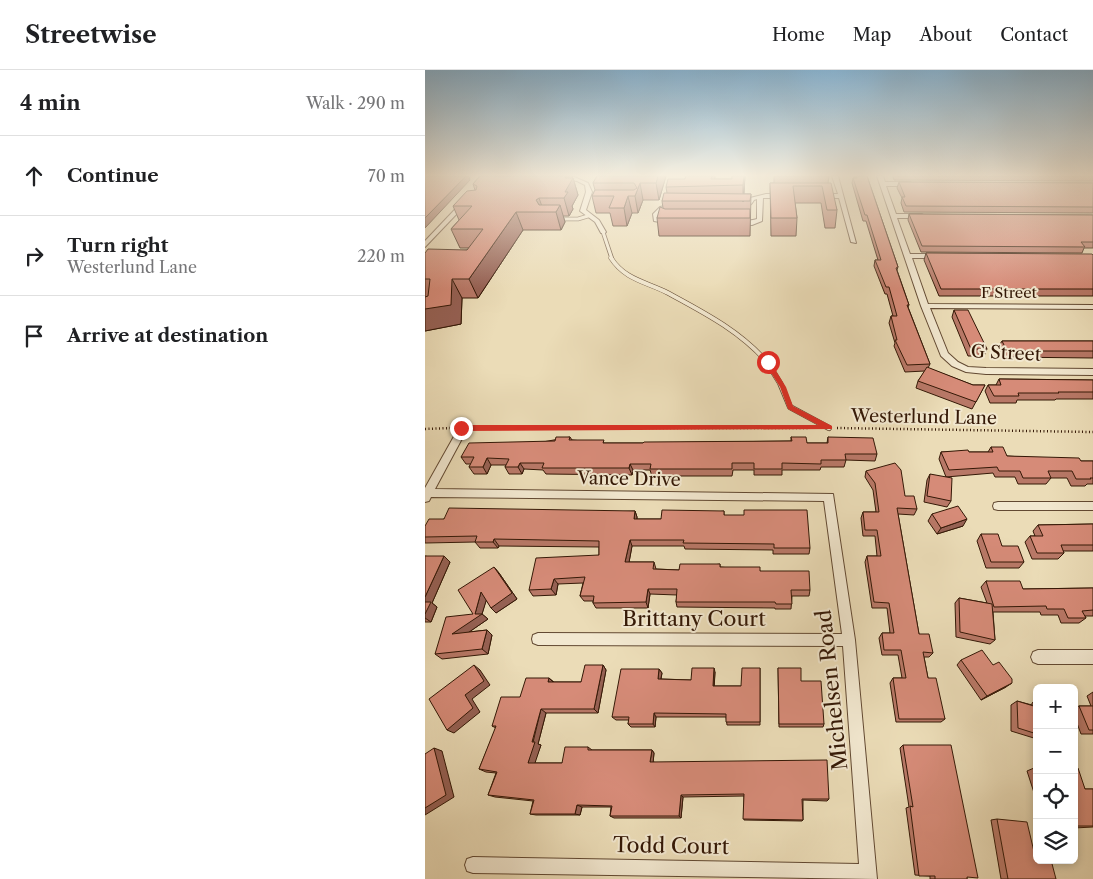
<!DOCTYPE html>
<html lang="en">
<head>
<meta charset="utf-8">
<style>
  body { margin:0; font-family:"Libre Caslon Text",serif; background:#f2f2f2; color:#202124 }
  .controls { position:absolute; right:15px; bottom:15px; display:grid; overflow:hidden; border-radius:8px; box-shadow:0 2px 8px #0003 }
  .controls button { width:45px; height:45px; display:grid; place-items:center; padding:0; border:0; border-bottom:1px solid #e0e0e0; background:#fff; color:#202124; font:25px sans-serif }
  .stop { position:absolute; width:15px; height:15px; margin:-11px; border:4px solid #d93025; border-radius:50%; background:#fff }
  .stop.end { background:#d93025; border-color:#fff; box-shadow:0 1px 5px #0008 }
  .list { margin:0; padding:0; list-style:none }
  h2 { display:flex; justify-content:space-between; align-items:center; height:65px; margin:0; padding:0 20px; font-size:21px }
  h2 small { font-size:16px; font-weight:400; color:#757577 }
  .list li { display:grid; grid-template-columns:32px 1fr auto; gap:15px; align-items:center; box-sizing:border-box; height:80px; padding:0 20px; border-top:1px solid #e0e0e0 }
  .list b { display:block; font-size:19px; white-space:nowrap }
  .list p { margin:0; font-size:16px; white-space:nowrap; color:#757577 }
  .list em { font-size:16px; font-style:normal; color:#757577 }
  .icon { flex:none; width:28px; height:28px; fill:none; stroke:currentColor; stroke-width:2; stroke-linecap:round; stroke-linejoin:round }
  .map { position:relative; flex:none; width:668px; height:809px; overflow:hidden }
  header { display:flex; align-items:center; gap:30px; box-sizing:border-box; height:70px; padding:0 25px; background:#fff; border-bottom:1px solid #e0e0e0 }
  header strong { font-size:24px }
  nav { display:flex; gap:28px; margin-inline-start:auto; font-size:18px }
  main { display:flex }
  aside { flex:1; background:#fff }
  .map>svg:first-child { display:block }
  .lines { fill:none; stroke-linecap:round; stroke-linejoin:round }
  .lane-far2-casing { stroke:#624932; stroke-width:4.5 }
  .lane-far1-casing { stroke:#624932; stroke-width:5 }
  .lane-casing { stroke:#624932; stroke-width:6 }
  .street-casing { stroke:#624932; stroke-width:2 }
  .path { stroke:#341806; stroke-width:2.5; stroke-dasharray:1 2.5; stroke-linecap:butt }
  .lane-far2 { stroke:#f2e8d0; stroke-width:3 }
  .lane-far1 { stroke:#f2e8d0; stroke-width:4 }
  .lane { stroke:#f2e8d0; stroke-width:4.5 }
  .street { fill:#f2e8d0; fill-rule:evenodd }
  .wall { fill:#b87867; stroke:#341806 }
  .shaded-wall { fill:#966154; stroke:#341806 }
  .building { fill:#d68b78; stroke:#341806 }
  .route { fill:#d93025 }
  .labels { text-anchor:middle; stroke-width:4; stroke-linejoin:round; paint-order:stroke }
  .far-street-label { font-size:15px; fill:#341806; stroke:#f2e8d0 }
  .street-label { font-size:18px; fill:#341806; stroke:#f2e8d0 }
  .near-street-label { font-size:21px; fill:#341806; stroke:#f2e8d0 }
</style>
</head>
<body>
<header>
<strong>Streetwise</strong>
<nav><a>Home</a><a>Map</a><a>About</a><a>Contact</a></nav>
</header>
<main>
<aside>
<h2>4 min<small>Walk · 290 m</small></h2>
<ul class="list">
<li><svg class="icon" aria-label="ahead" viewBox="0 0 24 24"><path d="M12 20V5M6 11l6-6 6 6"/></svg><div><b>Continue</b></div><em>70 m</em></li>
<li><svg class="icon" aria-label="right" viewBox="0 0 24 24"><path d="M7 20v-9h11M14 6l5 5-5 5"/></svg><div><b>Turn right</b><p>Westerlund Lane</p></div><em>220 m</em></li>
<li><svg class="icon" aria-label="arrive" viewBox="0 0 24 24"><path d="M6 21V4h12l-3 4 3 4H6"/></svg><div><b>Arrive at destination</b></div></li>
</ul>
</aside>
<div class="map">
<svg width="668" height="809" viewBox="0 0 668 809">
  <rect width="100%" height="100%" fill="#ebdcb7"/>
  <filter id="stains"><feTurbulence type="fractalNoise" baseFrequency=".004" numOctaves="4"/><feColorMatrix values="0 0 0 0 .2 0 0 0 0 .09 0 0 0 0 .02 0 0 0 .5 -.17"/></filter>
  <radialGradient id="worn" r=".72"><stop offset=".6" stop-color="#630" stop-opacity="0"/><stop offset="1" stop-color="#630" stop-opacity=".3"/></radialGradient>
  <g class="lines">
    <defs>
      <g id="lane-far2">
        <polyline points="133,149 153,149 163,146"/>
        <polyline points="178,162 187,189"/>
      </g>
      <path id="lane-far1" d="M186,188C200,210 222,212 243,223C280,243 315,261 343,293"/>
      <polyline id="lane" points="342,292 355,313 365,337 404,358"/>
      <g id="street">
        <polygon points="133,106 149,107 163,113 167,122 161,140 174,150 181,162 180,163 176,163 170,152 155,141 161,122 160,115 152,111 133,108"/>
        <polygon points="407,106 413,106 431,173 426,172 414,128 396,128 393,126 396,124 413,124"/>
        <polygon points="452,106 458,106 460,112 485,112 488,114 485,116 461,116 471,144 497,144 500,146 497,148 472,148 485,184 513,184 516,186 513,188 487,188 503,234 668,235 668,239 505,238 523,283 533,292 543,297 561,298 668,299 668,305 561,304 541,302 527,296 516,286 496,236"/>
        <path d="M341,124H359L362,126L359,128H338L337,151L327,155L311,154L310,153C316,149 325,152 332,149V129L329,130C326,136 320,139 313,138V136L322,133L325,128Z"/>
        <polygon points="37,132 42,133 0,177 0,171"/>
        <polygon points="245,135 248,137 247,138 239,139 233,145 234,149 245,152 245,154 229,151 228,144 235,137"/>
        <polygon points="35,360 40,363 10,419 408,424 430,570 452,809 48,803 42,801 40,795 42,789 48,787 434,794 418,576 113,575 108,573 107,569 108,565 113,563 417,564 399,431 6,427 4,431 0,432 0,418 32,361"/>
        <polygon points="573,432 668,432 668,440 573,440 569,439 568,436 569,433"/>
        <polygon points="613,580 668,580 668,594 613,594 608,592 606,587 608,582"/>
      </g>
    </defs>
    <use href="#lane-far2" class="lane-far2-casing"/>
    <use href="#lane-far1" class="lane-far1-casing"/>
    <use href="#lane" class="lane-casing"/>
    <use href="#street" class="street-casing"/>
    <g class="path">
      <polyline points="42,358 384,358"/>
      <polyline points="412,358 668,362"/>
      <polyline points="0,359 27,358"/>
    </g>
    <use href="#lane-far2" class="lane-far2"/>
    <use href="#lane-far1" class="lane-far1"/>
    <use href="#lane" class="lane"/>
    <use href="#street" class="street"/>
  </g>
  <g class="wall">
    <polygon points="55,106 147,106 147,108 148,108 153,125 147,136 148,139 144,146 138,146 140,152 136,160 98,160 53,228 37,228 36,254 0,261 0,183 42,180 44,178 35,178 26,159 34,150 28,136 50,120 48,114"/>
    <polygon points="172,106 241,106 234,130 218,130 213,143 207,143 202,156 188,156 185,143 171,143 167,126 170,120 168,113"/>
    <polygon points="261,106 290,106 290,109 307,109 307,106 320,106 319,124 326,124 325,166 234,166 232,148 238,138 237,131 242,123 241,117 260,109"/>
    <polygon points="349,106 404,106 403,113 412,140 410,158 400,158 396,133 370,133 372,148 371,166 346,166 345,113 349,113"/>
    <polygon points="429,106 442,106 473,197 472,200 484,235 483,237 505,294 503,298 548,315 560,315 547,339 491,318 493,311 500,301 480,302 469,276 470,273 464,253 466,246 468,246 462,224 460,224 449,196 450,190 453,190 441,151 438,151 427,113 428,108 429,108"/>
    <polygon points="468,106 668,106 668,111 469,110"/>
    <polygon points="474,112 668,113 668,143 479,142 476,133 477,128 472,118"/>
    <polygon points="484,144 668,145 668,178 659,178 657,183 496,182 483,150"/>
    <polygon points="501,183 668,185 668,226 514,226 499,190"/>
    <polygon points="529,240 562,279 559,286 543,286 527,247"/>
    <polygon points="577,271 668,271 668,288 578,287 573,277"/>
    <polygon points="574,309 668,310 668,329 631,329 630,330 592,330 591,333 565,333 560,321 563,315 571,315"/>
    <polygon points="145,367 147,370 180,373 218,373 366,371 366,367 382,373 402,373 403,367 452,384 450,391 421,390 419,397 396,397 395,400 357,400 357,405 329,405 329,400 308,400 307,406 227,406 225,400 208,400 207,405 121,404 118,400 99,399 97,404 84,404 80,397 81,395 66,395 62,404 49,404 44,397 46,394 41,394 36,387"/>
    <polygon points="566,377 582,386 656,391 668,391 668,414 662,414 660,416 646,416 642,408 626,408 621,414 593,414 590,407 570,407 568,403 521,407 514,389 516,382 563,382"/>
    <polygon points="441,401 480,426 492,439 489,445 473,444 494,564 508,583 504,587 499,587 503,608 520,649 516,652 471,652 465,613 468,608 477,608 473,585 457,585 454,568 457,563 465,563 462,538 447,538 440,492 442,486 452,486 450,466 438,466 436,448 438,442 451,442 448,420 440,407"/>
    <polygon points="505,404 526,431 522,437 499,432 502,410"/>
    <polygon points="210,441 212,447 212,449 236,449 299,441 299,445 385,478 384,484 348,484 348,480 260,479 259,476 207,476 204,492 229,492 231,499 254,500 295,494 295,497 335,501 385,520 384,526 367,526 366,539 350,539 350,538 252,537 251,532 252,525 225,524 223,538 171,538 168,533 168,531 159,531 155,526 158,513 133,514 131,525 108,526 104,520 174,485 174,477 74,476 73,478 55,478 50,472 1,473 0,473 0,456 19,449"/>
    <polygon points="507,444 538,456 512,464 503,451"/>
    <polygon points="668,454 668,481 638,481 639,483 633,489 607,489 600,472 605,466 610,466 608,461 613,455"/>
    <polygon points="556,464 577,476 599,492 594,498 561,498 552,471"/>
    <polygon points="0,486 25,492 7,533 12,537 6,552 0,552"/>
    <polygon points="69,497 74,503 92,529 71,543 61,530 57,544 63,549 44,562 62,560 67,565 63,584 17,589 10,584 48,544"/>
    <polygon points="561,511 598,519 668,518 668,546 660,546 661,548 654,553 636,553 633,545 616,545 615,542 568,542 570,570 565,574 531,567 530,533 534,528 562,533 556,517"/>
    <polygon points="536,590 581,617 556,630 532,595"/>
    <polygon points="178,595 181,600 173,643 121,643 113,674 116,675 109,693 137,693 163,677 167,680 227,680 229,683 228,692 404,729 402,731 378,730 378,750 377,751 319,750 319,726 258,727 256,748 189,748 185,746 186,737 157,737 155,745 111,745 105,744 108,731 70,727 63,725 71,703 61,702 54,699 71,658 67,656 95,627 124,608 129,612 156,612"/>
    <polygon points="335,598 335,655 302,655 301,647 231,647 230,657 206,657 203,654 204,650 191,650 187,647 234,599 237,603 236,609 266,610 290,602 289,616 316,616"/>
    <polygon points="353,598 376,611 399,654 398,657 354,657"/>
    <polygon points="668,622 668,664 656,664 649,645 649,638 654,636 666,636 662,626"/>
    <polygon points="612,629 612,669 586,661 586,635 592,631 607,635 607,633"/>
    <polygon points="478,675 542,807 542,809 505,809 505,806 490,805 481,738 484,737 475,678"/>
    <polygon points="609,698 612,698 612,732 602,701"/>
    <polygon points="649,698 660,719 668,719 668,757 649,758"/>
    <polygon points="572,749 610,786 631,809 576,809 566,750"/>
  </g>
  <g class="shaded-wall">
    <polygon points="41,106 44,106 45,110 0,158 0,148"/>
    <polygon points="141,106 147,106 148,109 148,108 153,125 147,136 148,139 144,146 139,128 140,108"/>
    <polygon points="233,106 241,106 234,130 231,113"/>
    <polygon points="287,106 290,106 289,116 286,109"/>
    <polygon points="319,106 320,106 318,132 318,115"/>
    <polygon points="215,113 218,130 213,143 210,126"/>
    <polygon points="203,126 207,143 202,156 199,138"/>
    <polygon points="114,128 119,142 111,130"/>
    <polygon points="135,135 140,152 136,160 131,142"/>
    <polygon points="91,142 98,160 53,228 44,209"/>
    <polygon points="27,209 37,228 36,254 0,261 0,239"/>
    <polygon points="62,388 66,395 62,404 58,397"/>
    <polygon points="95,393 99,399 97,404 93,397"/>
    <polygon points="205,394 208,400 207,405 204,398"/>
    <polygon points="210,441 212,447 211,455 209,449"/>
    <polygon points="542,449 538,456 512,464 516,458"/>
    <polygon points="69,469 74,476 73,478 68,472"/>
    <polygon points="205,470 207,476 203,498 200,492"/>
    <polygon points="19,486 25,492 7,533 12,537 6,552 0,548 0,527"/>
    <polygon points="69,497 74,503 92,529 71,543 66,538"/>
    <polygon points="129,509 133,514 131,525 126,519"/>
    <polygon points="223,519 225,524 223,538 221,532"/>
    <polygon points="56,522 62,528 57,544 63,549 34,569 27,564 50,544"/>
    <polygon points="62,560 67,565 63,584 57,579"/>
    <polygon points="49,595 55,600 65,615 47,629 55,642 29,663 22,660 40,625"/>
    <polygon points="178,595 181,600 173,643 169,639"/>
    <polygon points="289,598 290,602 289,620 288,616"/>
    <polygon points="234,599 237,603 235,613 233,609"/>
    <polygon points="124,608 129,613 123,612"/>
    <polygon points="587,613 581,617 556,630 562,626"/>
    <polygon points="116,639 121,643 113,674 116,675 109,696 103,693"/>
    <polygon points="229,643 231,647 230,657 228,654"/>
    <polygon points="9,678 17,681 29,727 0,745 0,738"/>
    <polygon points="227,680 229,683 228,694 225,692"/>
    <polygon points="256,725 258,727 256,748 254,746"/>
    <polygon points="152,735 157,737 155,745 150,744"/>
  </g>
  <g class="building">
    <polygon points="0,106 41,106 0,148"/>
    <polygon points="55,106 141,106 140,108 148,108 140,122 143,122 139,128 114,128 111,130 114,135 135,135 131,142 91,142 44,209 27,209 26,235 0,239 0,227 3,226 5,209 0,209 0,183 3,179 42,180 58,159 26,159 47,136 28,136 42,121 51,120 52,116 48,114"/>
    <polygon points="172,106 233,106 231,113 215,113 210,126 203,126 199,138 184,138 189,126 167,126 170,120 209,120 212,118 209,113 168,113"/>
    <polygon points="261,106 287,106 286,109 307,109 307,106 319,106 318,115 241,117 243,109 260,109"/>
    <polygon points="431,106 442,106 473,197 471,198 484,235 482,235 505,294 482,295 470,270 472,270 466,246 472,246 464,217 461,217 450,190 456,190 442,145 440,145 428,108 432,108"/>
    <polygon points="474,112 668,113 668,137 481,136 477,127 480,127"/>
    <polygon points="345,113 406,113 412,140 402,140 397,116 368,116 372,148 346,148"/>
    <polygon points="239,123 326,124 325,131 237,131"/>
    <polygon points="235,137 240,139 325,139 325,148 232,148"/>
    <polygon points="484,144 668,145 668,172 656,172 660,177 497,176"/>
    <polygon points="501,183 667,184 668,185 668,219 516,219"/>
    <polygon points="529,240 543,240 562,279 546,279"/>
    <polygon points="577,271 668,271 668,281 582,281"/>
    <polygon points="502,297 548,315 560,315 551,332 493,311"/>
    <polygon points="574,309 668,310 668,322 633,322 634,323 593,323 594,326 569,326 563,315 576,315"/>
    <polygon points="131,367 145,367 144,370 179,370 178,373 218,373 219,372 367,371 366,367 381,367 382,373 403,373 403,367 448,368 452,384 420,384 421,390 396,390 396,394 357,393 357,399 329,399 329,393 307,393 307,399 225,399 226,394 205,394 204,398 117,398 119,393 95,393 93,397 80,397 84,389 62,388 58,397 44,397 49,387 36,387 44,373 130,371"/>
    <polygon points="566,377 578,377 582,386 654,388 656,391 668,391 668,408 665,408 666,409 651,409 647,401 623,401 626,408 598,408 595,401 574,401 572,397 524,400 516,382 543,380 544,382 568,382"/>
    <polygon points="470,393 476,400 480,426 489,426 492,439 472,438 494,564 504,564 508,583 498,582 503,608 511,608 520,649 474,649 468,608 481,608 476,580 459,580 457,563 469,563 464,533 449,532 442,486 456,486 452,460 440,460 438,442 454,442 450,413 441,401"/>
    <polygon points="505,404 527,408 526,431 502,426"/>
    <polygon points="533,436 542,449 516,458 507,444"/>
    <polygon points="24,438 210,441 209,449 236,449 237,440 299,441 299,445 319,445 319,440 382,440 385,478 349,478 349,474 258,473 259,470 205,470 200,492 229,492 228,499 254,500 255,494 295,494 295,497 335,497 335,501 384,501 385,520 366,520 367,534 351,534 350,532 251,532 252,519 223,519 221,532 168,533 169,526 155,526 160,507 129,509 126,519 104,520 111,488 174,485 174,471 69,469 68,472 50,472 52,466 0,467 0,456 4,449 19,449"/>
    <polygon points="668,454 668,475 636,475 639,483 612,483 605,466 618,466 613,455"/>
    <polygon points="556,464 573,464 577,476 593,476 599,492 566,492"/>
    <polygon points="0,486 19,486 0,527"/>
    <polygon points="69,497 87,523 66,538 56,522 50,544 57,544 27,564 62,560 57,579 10,584 21,547 48,544 33,520"/>
    <polygon points="561,511 595,511 598,519 668,518 668,540 657,541 661,548 643,548 639,539 622,539 621,536 569,537"/>
    <polygon points="534,528 567,534 570,570 535,562"/>
    <polygon points="0,532 6,532 0,544"/>
    <polygon points="557,580 568,595 574,592 587,609 587,613 562,626 536,590"/>
    <polygon points="49,595 59,611 40,625 48,638 22,660 4,629"/>
    <polygon points="160,595 178,595 169,639 116,639 107,672 110,672 103,693 137,693 140,677 163,677 163,680 227,680 225,692 402,690 404,729 377,729 378,750 318,749 319,724 256,725 254,746 185,746 187,736 152,735 150,744 105,744 109,730 63,725 72,702 54,699 71,656 67,656 76,627 95,627 101,608 124,608 123,612 156,612"/>
    <polygon points="267,598 289,598 288,616 316,616 317,598 335,598 335,652 301,652 301,644 229,643 228,654 203,654 204,647 187,647 196,599 234,599 233,609 266,610"/>
    <polygon points="353,598 376,598 376,611 396,611 399,654 354,654"/>
    <polygon points="592,631 612,637 612,664 593,658"/>
    <polygon points="654,636 668,636 668,660 664,660"/>
    <polygon points="478,675 526,675 553,808 542,807 542,809 510,809 510,806 494,806 485,736 488,737"/>
    <polygon points="9,678 21,725 0,738 0,684"/>
    <polygon points="609,698 612,698 612,707"/>
    <polygon points="649,698 653,698 660,719 668,719 668,756 652,756 649,747"/>
    <polygon points="572,749 602,752 610,786 612,786 612,790 626,790 631,809 583,809"/>
  </g>
  <linearGradient id="sky" x2="0" y2="1"><stop stop-color="#89b6d5"/><stop offset="0.48" stop-color="#f6efdf"/><stop offset="1" stop-color="#f6efdf" stop-opacity="0"/></linearGradient>
  <rect width="668" height="219" fill="url(#sky)"/>
  <polygon class="route" points="343,290 345,291 361,317 368,336 407,356 407,359 36,361 33,358 36,355 393,355 363,339 355,317 339,292"/>
  <g class="labels">
    <g class="far-street-label">
      <text x="584" y="228">F Street</text>
    </g>
    <g class="street-label">
      <text transform="translate(581 283) rotate(3)" y="6">G Street</text>
      <text transform="translate(499 347) rotate(1)" y="6">Westerlund Lane</text>
      <text transform="translate(204 409) rotate(1)" y="6">Vance Drive</text>
    </g>
    <g class="near-street-label">
      <text x="269" y="556">Brittany Court</text>
      <text transform="translate(407 620) rotate(-96)" y="7">Michelsen Road</text>
      <text transform="translate(246 776) rotate(1)" y="7">Todd Court</text>
    </g>
  </g>
  <rect width="100%" height="100%" filter="url(#stains)"/>
  <rect width="100%" height="100%" fill="url(#worn)"/>
</svg>
<div class="controls">
<button>+</button>
<button>−</button>
<button><svg class="icon" aria-label="locate" viewBox="0 0 24 24"><circle cx="12" cy="12" r="6"/><path d="M12 2v4M12 18v4M2 12h4M18 12h4"/></svg></button>
<button><svg class="icon" aria-label="layers" viewBox="0 0 24 24"><path d="M12 4l9 5-9 5-9-5zM3 14l9 5 9-5"/></svg></button>
</div>
<div class="stop" style="left:343px;top:292px"></div>
<div class="stop end" style="left:36px;top:358px"></div>
</div>
</main>
</body>
</html>
